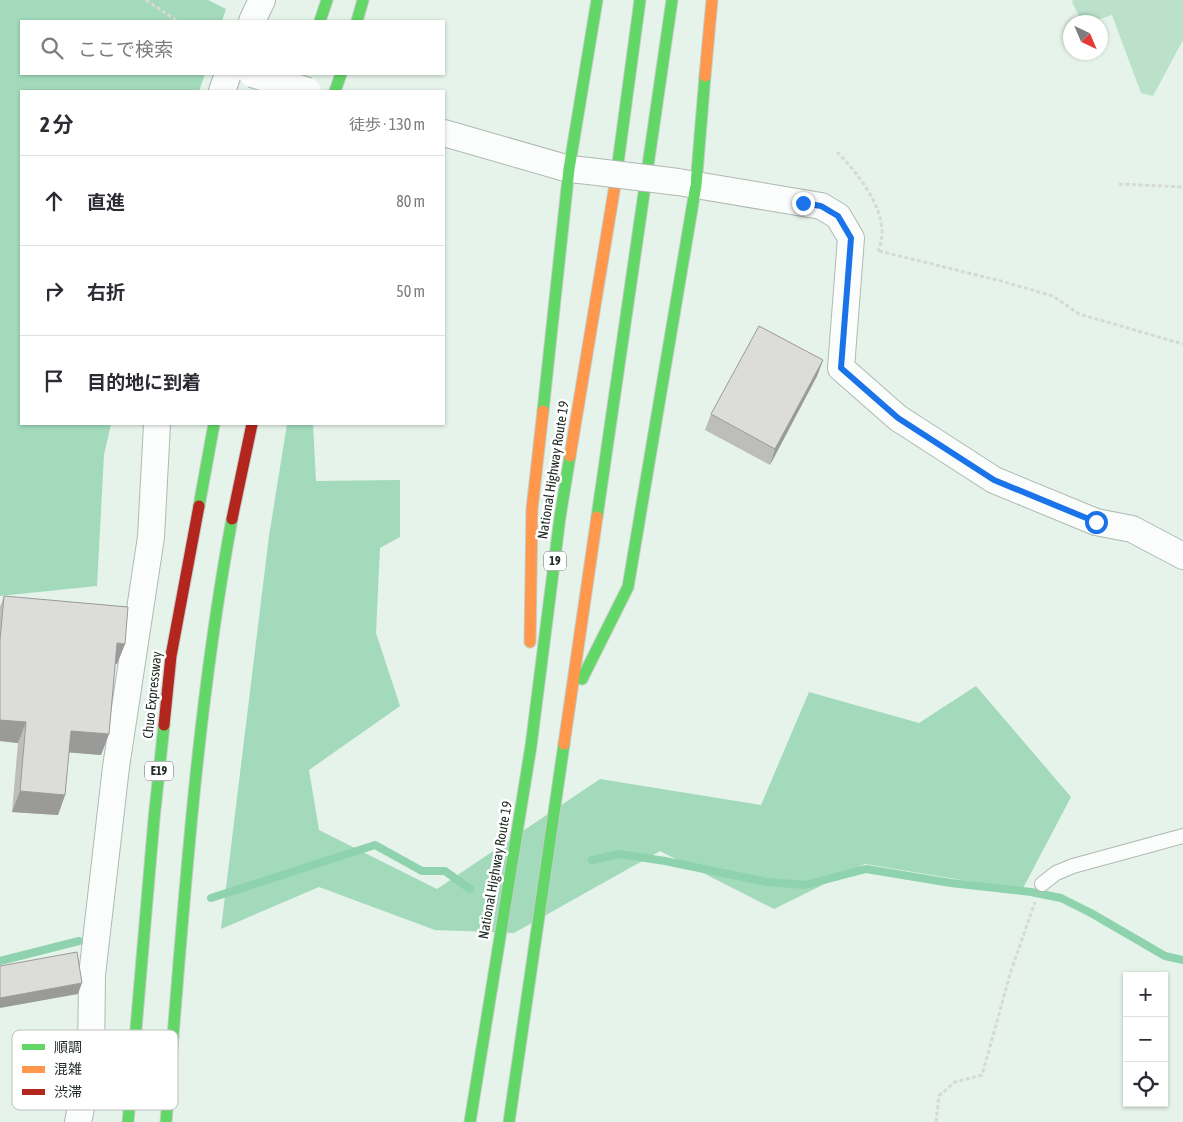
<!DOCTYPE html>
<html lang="ja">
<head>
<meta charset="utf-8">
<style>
  body { margin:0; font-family:"Asap Condensed","Noto Sans JP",sans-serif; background:#f2f2f3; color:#2b2b33 }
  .controls { position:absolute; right:15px; bottom:15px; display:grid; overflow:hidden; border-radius:0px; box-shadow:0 1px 4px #0004 }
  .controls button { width:45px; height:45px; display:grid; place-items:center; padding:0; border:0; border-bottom:1px solid #e1e1e2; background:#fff; color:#2b2b33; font:25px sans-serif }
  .compass { position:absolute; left:1063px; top:15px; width:45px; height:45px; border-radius:50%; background:#fff; box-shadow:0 1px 4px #0004; rotate:136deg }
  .stop { position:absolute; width:15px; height:15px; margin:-11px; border:4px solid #1a73e8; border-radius:50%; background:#fff }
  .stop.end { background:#1a73e8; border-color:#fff; box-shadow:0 1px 5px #0008 }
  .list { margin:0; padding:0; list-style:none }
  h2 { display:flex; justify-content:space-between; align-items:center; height:65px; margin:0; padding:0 20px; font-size:21px }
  h2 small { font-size:16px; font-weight:400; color:#7c7c81 }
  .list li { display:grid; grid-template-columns:32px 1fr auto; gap:15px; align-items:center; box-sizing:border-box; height:90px; padding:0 20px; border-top:1px solid #e1e1e2 }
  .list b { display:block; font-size:19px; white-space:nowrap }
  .list em { font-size:16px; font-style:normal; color:#7c7c81 }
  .icon { flex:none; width:28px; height:28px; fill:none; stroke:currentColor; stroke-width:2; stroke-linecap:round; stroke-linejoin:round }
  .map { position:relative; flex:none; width:1183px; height:1122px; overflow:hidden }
  .search { position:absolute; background:#fff; box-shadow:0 1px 4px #0004; left:20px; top:20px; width:425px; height:55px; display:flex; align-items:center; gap:12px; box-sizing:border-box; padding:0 18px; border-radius:0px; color:#7c7c81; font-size:19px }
  .panel { position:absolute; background:#fff; box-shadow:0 1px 4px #0004; left:20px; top:90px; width:425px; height:335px; border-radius:0px }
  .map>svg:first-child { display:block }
  .green { fill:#bbe1cb }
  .forest { fill:#a2dabb }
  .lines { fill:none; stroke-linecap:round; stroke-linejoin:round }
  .stream { stroke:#8ed2ae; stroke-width:8 }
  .lane-casing { stroke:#aeb9b2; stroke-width:16 }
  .street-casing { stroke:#aeb9b2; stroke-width:28 }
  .fast-casing { stroke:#c5cdc8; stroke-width:13 }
  .slow-casing { stroke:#c5cdc8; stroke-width:13 }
  .jam-casing { stroke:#c5cdc8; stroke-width:13 }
  .path { stroke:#d6dad7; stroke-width:3; stroke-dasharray:4 2.5; stroke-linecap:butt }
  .lane { stroke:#fbfdfc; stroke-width:14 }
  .street { stroke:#fbfdfc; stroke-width:26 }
  .fast { stroke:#63d668; stroke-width:11 }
  .slow { stroke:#ff974d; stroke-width:11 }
  .jam { stroke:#b3261e; stroke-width:11 }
  .street-bridge-casing { stroke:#aeb9b2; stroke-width:28; stroke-linecap:butt }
  .street-bridge { stroke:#fbfdfc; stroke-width:26 }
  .wall { fill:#bdbdbc }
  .shaded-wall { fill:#9a9a99 }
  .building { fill:#dcdcdb; stroke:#9a9a99 }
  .route { stroke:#1a73e8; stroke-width:6 }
  .labels { text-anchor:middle; stroke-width:5; stroke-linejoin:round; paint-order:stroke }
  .shield { fill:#fff; stroke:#656c68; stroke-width:1 }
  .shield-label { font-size:12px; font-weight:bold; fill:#232d27 }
  .street-label { font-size:14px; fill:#232d27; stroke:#fff }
  .key { fill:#fff; stroke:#bdc0be; stroke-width:1 }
  .key-label { font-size:14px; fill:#232d27 }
</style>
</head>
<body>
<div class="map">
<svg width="1183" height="1122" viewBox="0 0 1183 1122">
  <rect width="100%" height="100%" fill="#e5f3ea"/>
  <polygon class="green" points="1073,0 1183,0 1183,40 1153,96 1141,93 1112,15 1091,22 1082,22 1072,2"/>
  <g class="forest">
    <polygon points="0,0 208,0 226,9 222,21 21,21 21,74 205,74 199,91 21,91 21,424 111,424 104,455 97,586 0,596"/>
    <polygon points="287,424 313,424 316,481 400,480 400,537 380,548 376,633 400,706 309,770 319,830 437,889 600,779 761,805 809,692 919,723 976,686 1071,797 1022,890 865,864 774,909 660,851 514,933 435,930 319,887 221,929 269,536"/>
  </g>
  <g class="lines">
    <g class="stream">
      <polyline points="592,860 619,854 665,861 767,882 805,885 866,869 951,883 1031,892 1061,898 1091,913 1165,956 1183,960"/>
      <polyline points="211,898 375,845 422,871 445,871 470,889"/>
      <polyline points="0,961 79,941"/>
    </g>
    <defs>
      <polyline id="lane" points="1042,884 1056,873 1073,866 1183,836"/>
      <g id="street">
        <polyline points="252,21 262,0"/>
        <polyline points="222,91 228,74"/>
        <polyline points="444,133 569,169 589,171"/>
        <polyline points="678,182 821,206 838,216 851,238 841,368 898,418 994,480 1096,522 1132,529 1183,556"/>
        <polyline points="78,1122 91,1061 92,975 116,767 151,537 157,424"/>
      </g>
      <g id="fast">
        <polyline points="320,21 327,0"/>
        <polyline points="357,21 363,0"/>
        <polyline points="335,91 341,74"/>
        <polyline points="615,185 640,0"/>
        <polyline points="543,411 569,169 597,0"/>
        <polyline points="199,506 214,424"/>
        <polyline points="597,517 672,0"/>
        <polyline points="582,679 628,587 696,185 705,76"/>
        <polyline points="128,1122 154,819 164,725"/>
        <path d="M166,1122C183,920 195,718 232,519"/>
        <polyline points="470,1122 531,746 560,517 570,456"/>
        <polyline points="509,1122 564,744"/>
      </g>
      <g id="slow">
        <polyline points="705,76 712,0"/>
        <polyline points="570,456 615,185"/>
        <polyline points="530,642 532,509 543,411"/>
        <polyline points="564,744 597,517"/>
      </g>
      <g id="jam">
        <polyline points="232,519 252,424"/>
        <polyline points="164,725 171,656 199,506"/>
      </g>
    </defs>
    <use href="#lane" class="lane-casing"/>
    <use href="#street" class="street-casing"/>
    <use href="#fast" class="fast-casing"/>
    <use href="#slow" class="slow-casing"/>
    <use href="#jam" class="jam-casing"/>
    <g class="path">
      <polyline points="146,0 177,21"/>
      <path d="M837,152C859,174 894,218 878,251"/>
      <polyline points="1119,184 1183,187"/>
      <polyline points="879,251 1001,281 1053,296 1079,314 1183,344"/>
      <polyline points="936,1122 939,1096 955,1082 982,1075 1011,971 1035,902"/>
    </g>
    <use href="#lane" class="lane"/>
    <use href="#street" class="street"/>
    <use href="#fast" class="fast"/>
    <use href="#slow" class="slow"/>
    <use href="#jam" class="jam"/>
    <defs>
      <g id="street-bridge">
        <polyline points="252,74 308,91"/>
        <polyline points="589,171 678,182"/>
      </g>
    </defs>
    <use href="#street-bridge" class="street-bridge-casing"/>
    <use href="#street-bridge" class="street-bridge"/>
  </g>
  <g class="wall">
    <polygon points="823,360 817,376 770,465 705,430 711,414"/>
    <polygon points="4,596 125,644 117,664 115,664 109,734 101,755 69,752 65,795 58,815 12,812 18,743 0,741 0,607"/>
  </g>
  <g class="shaded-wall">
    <polygon points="823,360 817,376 770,465 775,449"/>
    <polygon points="117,643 125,644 117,664 109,664"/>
    <polygon points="0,720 26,722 18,743 0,741"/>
    <polygon points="71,731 109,734 101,755 63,752"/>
    <polygon points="20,791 65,795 58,815 12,812"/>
    <polygon points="82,983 78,994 0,1008 0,998"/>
  </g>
  <g class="building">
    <polygon points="759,326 823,360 775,449 711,414"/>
    <polygon points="4,596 128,607 125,644 117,643 109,734 71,731 65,795 20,791 26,722 0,720 0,640"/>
    <polygon points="77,952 82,983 0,998 0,966"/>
  </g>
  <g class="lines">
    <polyline class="route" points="803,203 821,206 838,216 851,238 841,368 898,418 994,480 1096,522"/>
  </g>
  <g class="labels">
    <g class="shield">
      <rect x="544" y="551.5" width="22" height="19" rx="4"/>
      <rect x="145" y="761.5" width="28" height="19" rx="4"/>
    </g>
    <g class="shield-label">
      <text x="555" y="565">19</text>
      <text x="159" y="775">E19</text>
    </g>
    <g class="street-label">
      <text transform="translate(553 470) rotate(-81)" y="5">National Highway Route 19</text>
      <text transform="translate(152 695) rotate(-84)" y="5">Chuo Expressway</text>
      <text transform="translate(495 870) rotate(-80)" y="5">National Highway Route 19</text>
    </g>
  </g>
  <rect x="12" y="1030" width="166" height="80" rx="8" class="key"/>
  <rect x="22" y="1044" width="23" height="6" fill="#63d668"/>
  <rect x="22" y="1066" width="23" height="7" fill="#ff974d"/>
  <rect x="22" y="1089" width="23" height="6" fill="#b3261e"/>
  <g class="key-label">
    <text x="54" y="1052">順調</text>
    <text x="54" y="1074">混雑</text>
    <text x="54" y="1097">渋滞</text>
  </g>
</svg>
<div class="controls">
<button>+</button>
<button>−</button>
<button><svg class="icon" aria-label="locate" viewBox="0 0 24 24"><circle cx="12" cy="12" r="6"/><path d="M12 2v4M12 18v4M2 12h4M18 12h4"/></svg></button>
</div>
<svg class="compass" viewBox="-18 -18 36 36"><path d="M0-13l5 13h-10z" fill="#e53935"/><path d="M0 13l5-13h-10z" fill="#7c7c81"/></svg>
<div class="stop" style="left:1096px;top:522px"></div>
<div class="stop end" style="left:803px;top:203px"></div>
<div class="search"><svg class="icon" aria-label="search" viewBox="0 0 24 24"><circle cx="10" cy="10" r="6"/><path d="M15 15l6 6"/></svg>ここで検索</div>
<section class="panel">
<h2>2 分<small>徒歩 · 130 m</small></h2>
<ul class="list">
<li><svg class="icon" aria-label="ahead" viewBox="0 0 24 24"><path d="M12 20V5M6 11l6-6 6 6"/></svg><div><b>直進</b></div><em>80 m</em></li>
<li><svg class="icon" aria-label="right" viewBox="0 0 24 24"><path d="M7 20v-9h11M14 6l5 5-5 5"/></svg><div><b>右折</b></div><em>50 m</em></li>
<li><svg class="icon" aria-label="arrive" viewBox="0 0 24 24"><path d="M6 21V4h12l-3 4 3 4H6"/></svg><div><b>目的地に到着</b></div></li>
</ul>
</section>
</div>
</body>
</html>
